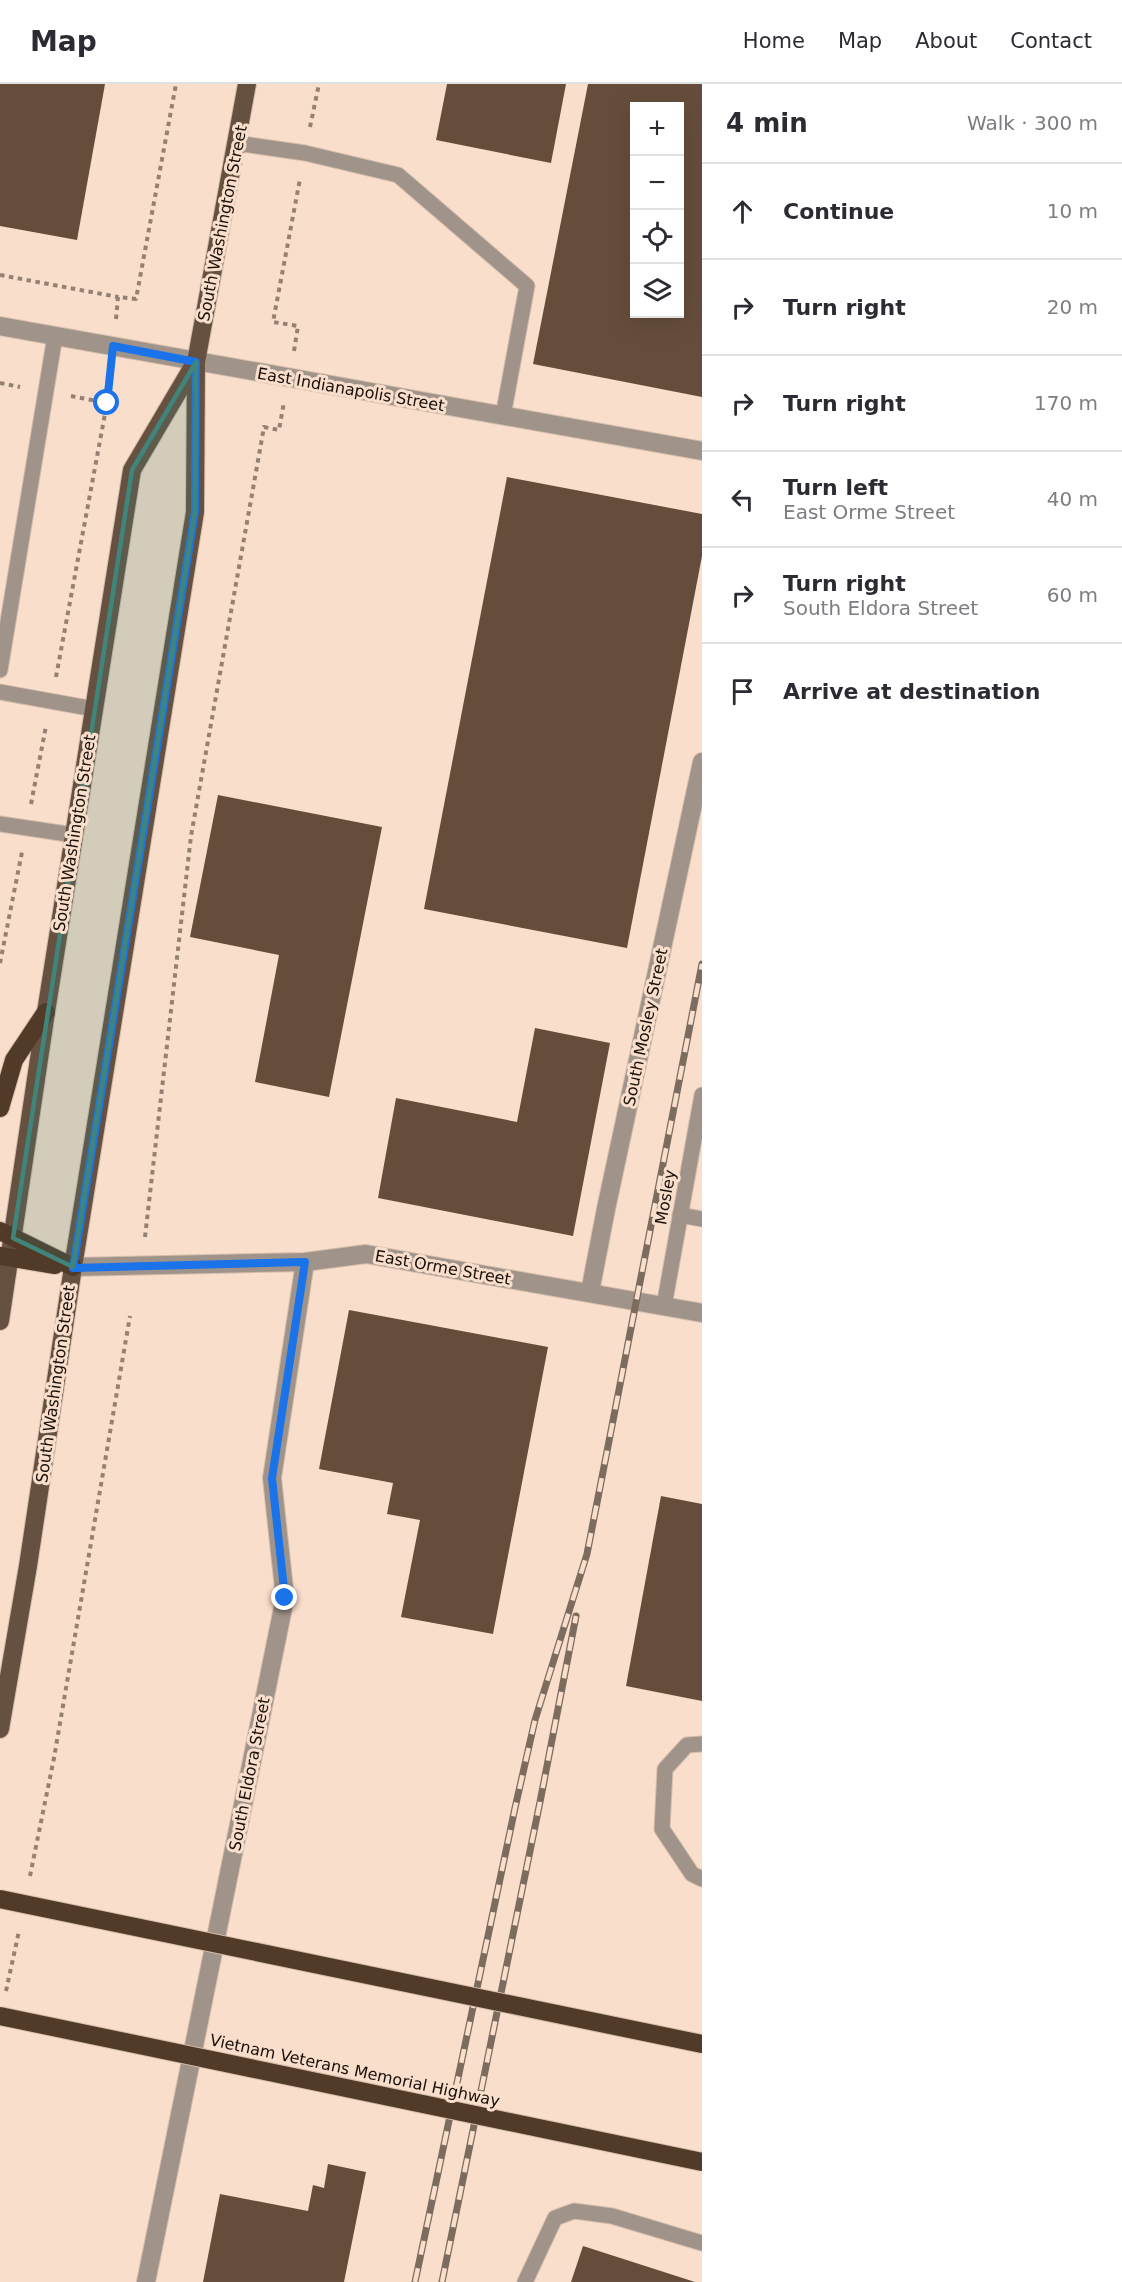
<!DOCTYPE html>
<html lang="en">
<head>
<meta charset="utf-8">
<style>
  body { margin:0; font-family:"DejaVu Sans",sans-serif; background:#f7f7f7; color:#2b2b33 }
  .controls { position:absolute; right:18px; top:18px; display:grid; overflow:hidden; border-radius:0px; box-shadow:0 6px 24px #0002 }
  .controls button { width:54px; height:54px; display:grid; place-items:center; padding:0; border:0; border-bottom:2px solid #e1e1e2; background:#fff; color:#2b2b33; font:30px sans-serif }
  .stop { position:absolute; width:18px; height:18px; margin:-14px; border:4px solid #1a73e8; border-radius:50%; background:#fff }
  .stop.end { background:#1a73e8; border-color:#fff; box-shadow:0 2px 6px #0008 }
  .list { margin:0; padding:0; list-style:none }
  h2 { display:flex; justify-content:space-between; align-items:center; height:78px; margin:0; padding:0 24px; font-size:26px }
  h2 small { font-size:20px; font-weight:400; color:#7c7c81 }
  .list li { display:grid; grid-template-columns:39px 1fr auto; gap:18px; align-items:center; box-sizing:border-box; height:96px; padding:0 24px; border-top:2px solid #e1e1e2 }
  .list b { display:block; font-size:22px; white-space:nowrap }
  .list p { margin:0; font-size:20px; white-space:nowrap; color:#7c7c81 }
  .list em { font-size:20px; font-style:normal; color:#7c7c81 }
  .icon { flex:none; width:33px; height:33px; fill:none; stroke:currentColor; stroke-width:2; stroke-linecap:round; stroke-linejoin:round }
  .map { position:relative; flex:none; width:702px; height:2198px; overflow:hidden }
  header { display:flex; align-items:center; gap:36px; box-sizing:border-box; height:84px; padding:0 30px; background:#fff; border-bottom:2px solid #e1e1e2 }
  header strong { font-size:28px }
  nav { display:flex; gap:33px; margin-inline-start:auto; font-size:21px }
  main { display:flex }
  aside { flex:1; background:#fff }
  .map>svg:first-child { display:block }
  .building { fill:#664d3b; fill-rule:evenodd }
  .lines { fill:none; stroke-linecap:round; stroke-linejoin:round }
  .lane-casing { stroke:#d5bdac; stroke-width:17 }
  .street-casing { stroke:#d5bdac; stroke-width:20 }
  .primary-casing { stroke:#d5bdac; stroke-width:20 }
  .highway-casing { stroke:#d5bdac; stroke-width:20 }
  .path { stroke:#948174; stroke-width:4; stroke-dasharray:4.5 4.5; stroke-linecap:butt }
  .lane { stroke:#9f938a; stroke-width:15 }
  .street { stroke:#9f938a; stroke-width:18 }
  .primary { stroke:#665141; stroke-width:18 }
  .highway { stroke:#513a28; stroke-width:18 }
  .rail-casing { stroke:#7c6c5f; stroke-width:7 }
  .rail { stroke:#f9decb; stroke-width:4.5; stroke-dasharray:14; stroke-linecap:butt }
  .highway-bridge-casing { stroke:#d5bdac; stroke-width:20; stroke-linecap:butt }
  .highway-bridge { stroke:#513a28; stroke-width:18 }
  .route { stroke:#1a73e8; stroke-width:8 }
  .marked { fill:#3f857b; fill-opacity:0.2; stroke:#3f857b; stroke-width:4.5; stroke-linejoin:round }
  .labels { text-anchor:middle; stroke-width:6; stroke-linejoin:round; paint-order:stroke }
  .street-label { font-size:16px; fill:#170f08; stroke:#f9decb }
</style>
</head>
<body>
<header>
<strong>Map</strong>
<nav><a>Home</a><a>Map</a><a>About</a><a>Contact</a></nav>
</header>
<main>
<div class="map">
<svg width="702" height="2198" viewBox="0 0 702 2198">
  <rect width="100%" height="100%" fill="#f9decb"/>
  <g class="building">
    <polygon points="0,0 105,0 77,156 0,142"/>
    <polygon points="447,0 566,0 551,79 436,56"/>
    <path d="M588,0H702V313L533,280ZM634,22H680V230H634Z"/>
    <polygon points="507,393 702,430 702,472 627,864 424,825"/>
    <polygon points="218,711 382,743 329,1013 255,998 279,871 190,853"/>
    <polygon points="535,944 610,959 573,1152 378,1114 396,1014 517,1038"/>
    <polygon points="349,1226 548,1263 493,1550 401,1533 420,1436 387,1430 393,1399 319,1385"/>
    <polygon points="661,1412 702,1420 702,1617 626,1602"/>
    <polygon points="328,2080 366,2088 344,2198 203,2198 220,2110 308,2127 313,2101 324,2104"/>
    <polygon points="583,2162 695,2198 571,2198"/>
  </g>
  <g class="lines">
    <defs>
      <g id="lane">
        <polyline points="236,59 305,69 398,91 527,202 503,332"/>
        <polyline points="0,586 55,252"/>
        <polyline points="0,608 94,625"/>
        <polyline points="0,740 74,751"/>
        <polyline points="680,1131 702,1135"/>
        <polyline points="664,1222 702,1011"/>
        <polyline points="702,1660 687,1661 665,1685 662,1745 692,1790 702,1795"/>
        <polyline points="525,2198 555,2134 574,2127 612,2132 702,2159"/>
      </g>
      <g id="street">
        <polyline points="0,242 702,367"/>
        <polyline points="73,1183 305,1178 366,1170 702,1229"/>
        <polyline points="590,1208 606,1125 702,678"/>
        <polyline points="146,2198 285,1514 272,1394 305,1178"/>
      </g>
      <g id="primary">
        <polyline points="0,1237 46,928 132,386 195,279"/>
        <polyline points="0,1645 28,1482 73,1183 195,428 196,278 247,0"/>
      </g>
      <g id="highway">
        <polyline points="0,1024 14,976 46,928"/>
        <polyline points="0,1147 73,1183"/>
        <polyline points="0,1172 55,1181"/>
      </g>
    </defs>
    <use href="#lane" class="lane-casing"/>
    <use href="#street" class="street-casing"/>
    <use href="#primary" class="primary-casing"/>
    <use href="#highway" class="highway-casing"/>
    <g class="path">
      <polyline points="310,43 319,0"/>
      <polyline points="0,191 118,213"/>
      <polyline points="116,235 118,213 136,215 176,0"/>
      <polyline points="294,267 298,242 273,238 300,95"/>
      <polyline points="0,299 20,303"/>
      <polyline points="71,312 107,319"/>
      <polyline points="56,593 107,319 110,288"/>
      <polyline points="31,720 46,642"/>
      <polyline points="0,879 22,768"/>
      <polyline points="145,1153 191,752 264,343 279,346 284,318"/>
      <polyline points="30,1792 54,1674 130,1232"/>
      <polyline points="6,1907 19,1847"/>
    </g>
    <use href="#lane" class="lane"/>
    <use href="#street" class="street"/>
    <use href="#primary" class="primary"/>
    <use href="#highway" class="highway"/>
    <defs>
      <g id="rail">
        <polyline points="415,2198 515,1724 535,1636 587,1470 702,880"/>
        <polyline points="442,2198 540,1718 576,1532"/>
      </g>
    </defs>
    <use href="#rail" class="rail-casing"/>
    <use href="#rail" class="rail"/>
    <defs>
      <g id="highway-bridge">
        <polyline points="0,1815 702,1960"/>
        <polyline points="0,1932 702,2078"/>
      </g>
    </defs>
    <use href="#highway-bridge" class="highway-bridge-casing"/>
    <use href="#highway-bridge" class="highway-bridge"/>
  </g>
  <g class="lines">
    <polyline class="route" points="107,319 113,262 196,278 195,428 73,1184 305,1178 272,1394 285,1514"/>
  </g>
  <path class="marked" d="M196,278L195,428L73,1183L13,1154L132,386Z"/>
  <g class="labels">
    <g class="street-label">
      <text transform="translate(222 139) rotate(-79)" y="6">South Washington Street</text>
      <text transform="translate(351 305) rotate(10)" y="6">East Indianapolis Street</text>
      <text transform="translate(74 749) rotate(-81)" y="6">South Washington Street</text>
      <text transform="translate(645 943) rotate(-78)" y="6">South Mosley Street</text>
      <text transform="translate(665 1113) rotate(-80)" y="6">Mosley</text>
      <text transform="translate(443 1183) rotate(10)" y="6">East Orme Street</text>
      <text transform="translate(55 1300) rotate(-82)" y="6">South Washington Street</text>
      <text transform="translate(249 1690) rotate(-79)" y="6">South Eldora Street</text>
      <text transform="translate(355 1986) rotate(12)" y="6">Vietnam Veterans Memorial Highway</text>
    </g>
  </g>
</svg>
<div class="controls">
<button>+</button>
<button>−</button>
<button><svg class="icon" aria-label="locate" viewBox="0 0 24 24"><circle cx="12" cy="12" r="6"/><path d="M12 2v4M12 18v4M2 12h4M18 12h4"/></svg></button>
<button><svg class="icon" aria-label="layers" viewBox="0 0 24 24"><path d="M12 4l9 5-9 5-9-5zM3 14l9 5 9-5"/></svg></button>
</div>
<div class="stop" style="left:107px;top:319px"></div>
<div class="stop end" style="left:285px;top:1514px"></div>
</div>
<aside>
<h2>4 min<small>Walk · 300 m</small></h2>
<ul class="list">
<li><svg class="icon" aria-label="ahead" viewBox="0 0 24 24"><path d="M12 20V5M6 11l6-6 6 6"/></svg><div><b>Continue</b></div><em>10 m</em></li>
<li><svg class="icon" aria-label="right" viewBox="0 0 24 24"><path d="M7 20v-9h11M14 6l5 5-5 5"/></svg><div><b>Turn right</b></div><em>20 m</em></li>
<li><svg class="icon" aria-label="right" viewBox="0 0 24 24"><path d="M7 20v-9h11M14 6l5 5-5 5"/></svg><div><b>Turn right</b></div><em>170 m</em></li>
<li><svg class="icon" aria-label="left" viewBox="0 0 24 24"><path d="M17 20v-9H6M10 6l-5 5 5 5"/></svg><div><b>Turn left</b><p>East Orme Street</p></div><em>40 m</em></li>
<li><svg class="icon" aria-label="right" viewBox="0 0 24 24"><path d="M7 20v-9h11M14 6l5 5-5 5"/></svg><div><b>Turn right</b><p>South Eldora Street</p></div><em>60 m</em></li>
<li><svg class="icon" aria-label="arrive" viewBox="0 0 24 24"><path d="M6 21V4h12l-3 4 3 4H6"/></svg><div><b>Arrive at destination</b></div></li>
</ul>
</aside>
</main>
</body>
</html>
